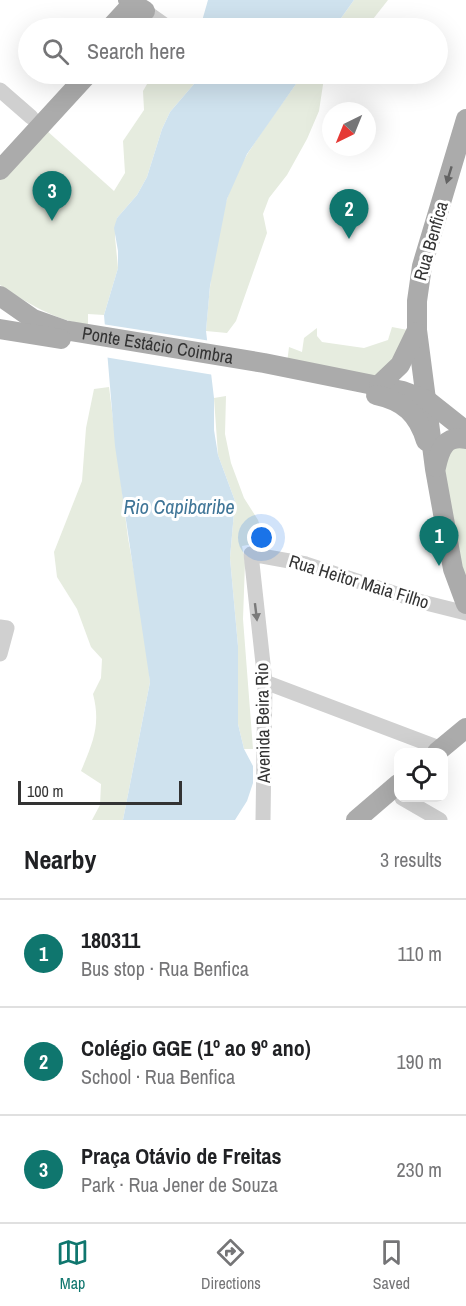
<!DOCTYPE html>
<html lang="en">
<head>
<meta charset="utf-8">
<style>
  body { margin:0; font-family:"Archivo Narrow",sans-serif; background:#f2f2f2; color:#202124 }
  .controls { position:absolute; right:18px; bottom:18px; display:grid; overflow:hidden; border-radius:12px; box-shadow:0 6px 24px #0002 }
  .controls button { width:54px; height:54px; display:grid; place-items:center; padding:0; border:0; border-bottom:2px solid #e0e0e0; background:#fff; color:#202124; font:30px sans-serif }
  .compass { position:absolute; left:322px; top:102px; width:54px; height:54px; border-radius:50%; background:#fff; box-shadow:0 6px 24px #0002; rotate:223deg }
  .scale { position:absolute; left:18px; bottom:15px; width:164px; box-sizing:border-box; padding-left:6px; border:3px solid #333; border-top:0; font-size:16px; line-height:21px; white-space:nowrap; color:#333; -webkit-text-stroke:4px #fff; paint-order:stroke }
  .you { position:absolute; left:262px; top:538px; width:21px; height:21px; margin:-15px; border:4px solid #fff; border-radius:50%; background:#1a73e8; box-shadow:0 0 0 9px #1a73e833 }
  .badge { display:grid; place-items:center; width:39px; height:39px; border-radius:50%; background:#0f766e; color:#fff; font-size:20px; font-weight:700 }
  .pin { position:absolute; translate:-50% -50px; filter:drop-shadow(0 2px 3px #0008) }
  .pin::after { content:''; position:absolute; top:32px; width:21px; height:18px; background:inherit; clip-path:polygon(0 0,100% 0,50% 100%) }
  .list { margin:0; padding:0; list-style:none }
  h2 { display:flex; justify-content:space-between; align-items:center; height:78px; margin:0; padding:0 24px; font-size:26px }
  h2 small { font-size:20px; font-weight:400; color:#757577 }
  .list li { display:grid; grid-template-columns:39px 1fr auto; gap:18px; align-items:center; box-sizing:border-box; height:108px; padding:0 24px; border-top:2px solid #e0e0e0 }
  .list b { display:block; font-size:22px; white-space:nowrap }
  .list p { margin:0; font-size:20px; white-space:nowrap; color:#757577 }
  .list em { font-size:20px; font-style:normal; color:#757577 }
  .icon { flex:none; width:33px; height:33px; fill:none; stroke:currentColor; stroke-width:2; stroke-linecap:round; stroke-linejoin:round }
  .map { position:relative; flex:none; width:466px; height:820px; overflow:hidden }
  .search { position:absolute; background:#fff; box-shadow:0 6px 24px #0002; left:18px; right:18px; top:18px; height:66px; display:flex; align-items:center; gap:15px; box-sizing:border-box; padding:0 21px; border-radius:33px; color:#757577; font-size:22px }
  .sheet { height:402px; background:#fff }
  nav { display:flex; justify-content:space-around; align-items:center; box-sizing:border-box; height:84px; border-top:2px solid #e0e0e0; background:#fff; font-size:16px; color:#757577 }
  nav a { display:grid; justify-items:center; gap:3px }
  nav .on { color:#0f766e }
  .map>svg:first-child { display:block }
  .green { fill:#e6ecdf }
  .water { fill:#cfe2ee }
  .pier { fill:#fff }
  .lines { fill:none; stroke-linecap:round; stroke-linejoin:round }
  .minor { stroke:#d0d0d0; stroke-width:15 }
  .major { stroke:#ababab; stroke-width:20 }
  .oneway { fill:#636363 }
  .oneway2 { fill:#7a7a7a }
  .labels { text-anchor:middle; stroke-width:6; stroke-linejoin:round; paint-order:stroke }
  .street-label { font-size:18px; fill:#333; stroke:#fff }
  .water-label { font-size:20px; font-style:italic; fill:#3f7597; stroke:#fff }
</style>
</head>
<body>
<div class="map">
<svg width="466" height="820" viewBox="0 0 466 820">
  <rect width="100%" height="100%" fill="#fff"/>
  <g class="green">
    <polygon points="354,0 388,0 366,28 334,28"/>
    <path d="M153,74H195L194,84L170,112L162,129L147,177L137,195L117,218L115,237L118,268L104,315L88,314V325C55,320 27,303 0,285V180L46,130L114,191L125,173L123,141L144,110L143,91Z"/>
    <path d="M303,74H339L324,78L319,111L307,139L287,175L269,198L263,214L267,233L236,321L227,333L206,331C211,272 216,204 248,153C265,126 285,100 303,74Z"/>
    <polygon points="392,327 413,331 384,378 287,363 289,347 302,352 304,338 317,328 317,336 322,342 364,348 388,340"/>
    <path d="M109,387L128,538L145,633L150,682L123,820H92L100,805L101,784L81,771C93,742 101,725 93,694L101,678L102,659L91,647L77,609L57,577L54,552L82,481L86,428L94,389Z"/>
    <polygon points="226,396 225,434 231,463 244,498 258,520 265,542 242,546 245,563 243,619 253,749 244,749 238,724 238,646 230,558 235,501 218,455 214,398"/>
    <polygon points="466,442 466,593 461,579 443,459 444,453"/>
  </g>
  <g class="water">
    <polygon points="208,0 354,0 334,28 200,28"/>
    <polygon points="195,74 303,74 247,154 227,199 210,286 206,331 214,398 214,430 218,455 235,501 230,558 238,646 238,724 244,749 253,766 253,783 247,801 235,820 123,820 150,682 115,446 104,315 118,268 118,251 114,228 117,218 137,195 147,177 162,129 170,112 194,84"/>
  </g>
  <polygon class="pier" points="102,324 211,341 214,375 104,357"/>
  <g class="lines">
    <g class="minor">
      <polyline points="145,11 169,28"/>
      <polyline points="0,90 31,117"/>
      <polyline points="0,627 7,628 0,654"/>
      <polyline points="265,682 442,749"/>
      <polyline points="402,798 440,820"/>
      <polyline points="263,820 265,682 251,554 306,564 418,601 466,613"/>
    </g>
    <g class="major">
      <polyline points="128,0 145,11 130,28"/>
      <polyline points="110,28 133,3"/>
      <polyline points="466,119 422,266 417,301 417,330 435,469 453,569 466,604"/>
      <polyline points="0,170 88,74"/>
      <path id="s1" d="M0,296L33,319L64,330L264,363L403,391L427,400L466,431"/>
      <polyline points="0,329 61,339"/>
      <polyline points="379,385 400,365 416,332"/>
      <path d="M376,395C404,401 418,414 426,441"/>
      <path d="M436,467C440,449 445,435 466,439"/>
      <polyline points="437,752 466,728"/>
      <polyline points="356,820 398,784"/>
    </g>
  </g>
  <defs><path id="oneway-solid" d="M-6-.8H1V-3.2L6.5 0L1 3.2V.8H-6Z" transform="scale(1.5)"/></defs>
  <use class="oneway" href="#oneway-solid" transform="translate(449 175) rotate(107)"/>
  <use class="oneway2" href="#oneway-solid" transform="translate(256 612) rotate(83)"/>
  <g class="labels">
    <g class="street-label">
      <text transform="translate(431 241) rotate(-74)" y="6">Rua Benfica</text>
      <text dy="6" stroke="none"><textPath href="#s1" startOffset="168">Ponte Estácio Coimbra</textPath></text>
      <text transform="translate(359 582) rotate(17)" y="6">Rua Heitor Maia Filho</text>
      <text transform="translate(263 723) rotate(-91)" y="6">Avenida Beira Rio</text>
    </g>
    <g class="water-label">
      <text x="179" y="514">Rio Capibaribe</text>
    </g>
  </g>
</svg>
<div class="controls">
<button><svg class="icon" aria-label="locate" viewBox="0 0 24 24"><circle cx="12" cy="12" r="6"/><path d="M12 2v4M12 18v4M2 12h4M18 12h4"/></svg></button>
</div>
<svg class="compass" viewBox="-18 -18 36 36"><path d="M0-13l5 13h-10z" fill="#e53935"/><path d="M0 13l5-13h-10z" fill="#757577"/></svg>
<div class="scale">100 m</div>
<div class="you"></div>
<div class="pin badge" style="left:439px;top:566px">1</div>
<div class="pin badge" style="left:349px;top:239px">2</div>
<div class="pin badge" style="left:52px;top:221px">3</div>
<div class="search"><svg class="icon" aria-label="search" viewBox="0 0 24 24"><circle cx="10" cy="10" r="6"/><path d="M15 15l6 6"/></svg>Search here</div>
</div>
<section class="sheet">
<h2>Nearby<small>3 results</small></h2>
<ul class="list">
<li><span class="badge">1</span><div><b>180311</b><p>Bus stop · Rua Benfica</p></div><em>110 m</em></li>
<li><span class="badge">2</span><div><b>Colégio GGE (1º ao 9º ano)</b><p>School · Rua Benfica</p></div><em>190 m</em></li>
<li><span class="badge">3</span><div><b>Praça Otávio de Freitas</b><p>Park · Rua Jener de Souza</p></div><em>230 m</em></li>
</ul>
</section>
<nav>
<a class="on"><svg class="icon" aria-label="map" viewBox="0 0 24 24"><path d="M3 6l6-2 6 2 6-2v14l-6 2-6-2-6 2zM9 4v14M15 6v14"/></svg>Map</a>
<a><svg class="icon" aria-label="directions" viewBox="0 0 24 24"><path d="M12 3l9 9-9 9-9-9zM9 14v-3h6M13 9l2 2-2 2"/></svg>Directions</a>
<a><svg class="icon" aria-label="saved" viewBox="0 0 24 24"><path d="M7 4h10v16l-5-4-5 4z"/></svg>Saved</a>
</nav>
</body>
</html>
